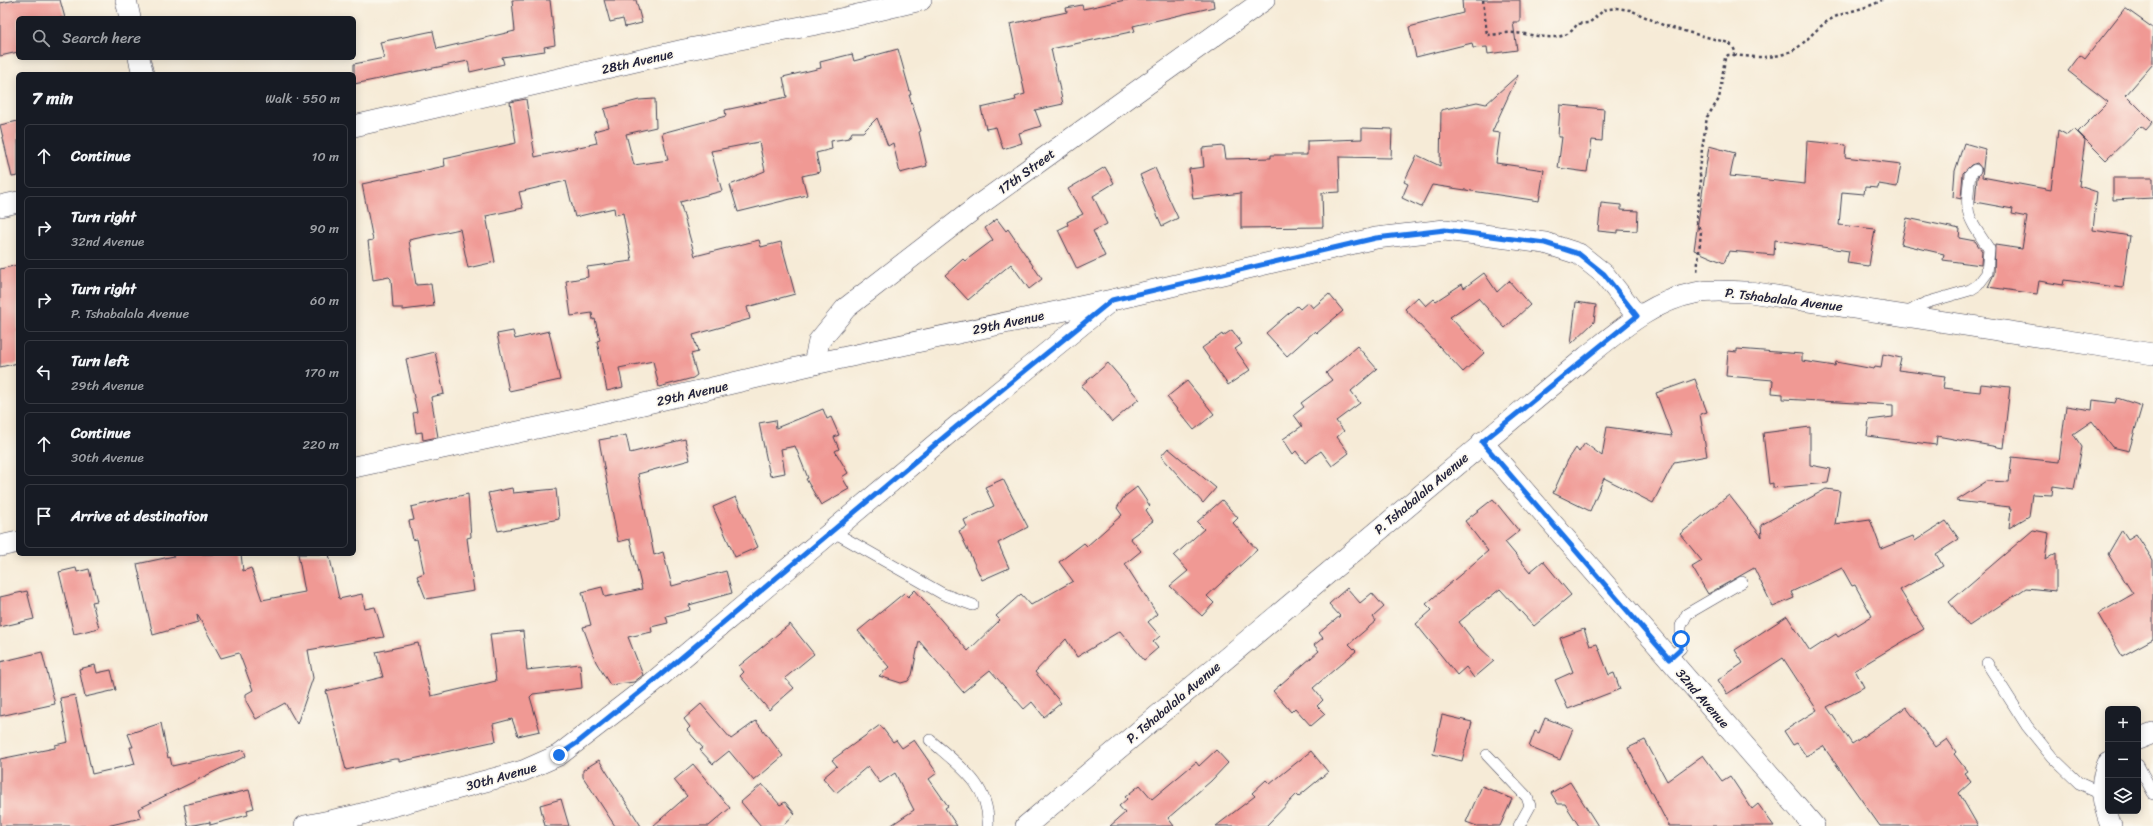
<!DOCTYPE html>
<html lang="en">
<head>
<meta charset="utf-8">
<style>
  body { margin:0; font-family:Sriracha,sans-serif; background:#242831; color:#f1f3f6 }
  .controls { position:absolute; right:12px; bottom:12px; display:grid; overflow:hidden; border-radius:6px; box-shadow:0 2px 10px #0003 }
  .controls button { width:36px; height:36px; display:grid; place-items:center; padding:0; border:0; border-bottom:1px solid #363941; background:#171b24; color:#f1f3f6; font:20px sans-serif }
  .stop { position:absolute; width:12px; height:12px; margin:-9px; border:3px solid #1a73e8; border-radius:50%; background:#fff }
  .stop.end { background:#1a73e8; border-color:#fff; box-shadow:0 1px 4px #0008 }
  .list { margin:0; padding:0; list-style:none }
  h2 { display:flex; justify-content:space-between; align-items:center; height:52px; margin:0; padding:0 16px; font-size:17px }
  h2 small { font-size:13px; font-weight:400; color:#9ea1a6 }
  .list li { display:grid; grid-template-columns:26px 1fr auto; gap:12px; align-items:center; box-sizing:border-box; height:64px; margin:0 8px 8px; padding:0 8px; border:1px solid #363941; border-radius:6px }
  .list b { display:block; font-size:15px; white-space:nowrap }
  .list p { margin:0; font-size:13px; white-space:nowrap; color:#9ea1a6 }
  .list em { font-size:13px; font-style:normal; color:#9ea1a6 }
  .icon { flex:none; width:22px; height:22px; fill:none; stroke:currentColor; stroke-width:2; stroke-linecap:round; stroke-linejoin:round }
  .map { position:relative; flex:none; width:2153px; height:826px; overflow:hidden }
  .search { position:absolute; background:#171b24; box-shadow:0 2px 10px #0003; left:16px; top:16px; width:340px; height:44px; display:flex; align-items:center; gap:10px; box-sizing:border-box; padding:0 14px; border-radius:6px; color:#9ea1a6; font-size:15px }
  .panel { position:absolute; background:#171b24; box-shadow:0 2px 10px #0003; left:16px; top:72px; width:340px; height:484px; border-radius:6px }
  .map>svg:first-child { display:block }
  .building { fill:#f09994 }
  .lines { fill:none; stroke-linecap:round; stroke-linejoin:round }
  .service-casing { stroke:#424052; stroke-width:12 }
  .minor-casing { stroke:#424052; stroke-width:22 }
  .path { stroke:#424052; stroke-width:2.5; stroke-dasharray:3 3; stroke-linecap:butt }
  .service { stroke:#fff; stroke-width:11 }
  .minor { stroke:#fff; stroke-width:21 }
  .route { stroke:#1a73e8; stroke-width:5 }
  .labels { text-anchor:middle; stroke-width:3.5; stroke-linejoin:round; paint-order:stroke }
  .street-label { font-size:13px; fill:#22223b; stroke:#fbf7ec }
</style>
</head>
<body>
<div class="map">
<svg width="2153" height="826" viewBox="0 0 2153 826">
  <rect width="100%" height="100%" fill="#fbf7ec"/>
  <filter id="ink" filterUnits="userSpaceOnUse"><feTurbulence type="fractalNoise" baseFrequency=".025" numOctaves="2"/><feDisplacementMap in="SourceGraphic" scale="8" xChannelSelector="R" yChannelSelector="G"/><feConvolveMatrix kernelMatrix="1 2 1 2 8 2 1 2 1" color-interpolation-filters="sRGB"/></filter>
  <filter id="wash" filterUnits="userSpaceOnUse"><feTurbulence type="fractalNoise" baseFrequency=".012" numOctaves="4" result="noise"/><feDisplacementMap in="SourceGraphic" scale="16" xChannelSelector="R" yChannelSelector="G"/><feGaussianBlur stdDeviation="0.9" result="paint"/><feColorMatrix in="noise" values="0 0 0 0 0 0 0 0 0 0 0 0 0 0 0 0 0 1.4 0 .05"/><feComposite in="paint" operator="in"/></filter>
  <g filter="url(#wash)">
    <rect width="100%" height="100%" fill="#f6ebd7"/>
    <g id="blocks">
      <g class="building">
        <polygon points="16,0 60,0 65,18 18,18 18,52 0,56 0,3"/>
        <polygon points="512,0 550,0 555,45 544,47 545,51 502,57 504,64 470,72 468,61 354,84 354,64 384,58 380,42 433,31 437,49 515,31"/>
        <polygon points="604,0 636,0 642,23 625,27 623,19 610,22"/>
        <polygon points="1125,0 1213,0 1214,7 1133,26 1135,31 1051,49 1063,104 1035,110 1041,126 1019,133 1022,143 1003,149 996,127 986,129 981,108 1016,100 1015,97 1025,94 1010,24 1067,12 1066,8 1082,5 1083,9"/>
        <polygon points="1462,0 1520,0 1520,22 1513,22 1517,50 1488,54 1487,47 1473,48 1472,43 1416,57 1409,27 1463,13"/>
        <polygon points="2125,8 2153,28 2153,64 2126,95 2153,122 2146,130 2141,126 2106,160 2078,132 2108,102 2068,71 2080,55 2085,59"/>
        <polygon points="898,49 911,95 909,95 921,131 919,132 927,166 900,173 893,143 888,146 877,118 863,132 852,132 849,138 831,141 832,149 816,153 820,172 802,176 807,195 738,212 730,185 765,171 759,142 711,151 722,191 680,202 695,256 759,240 761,247 781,242 795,294 747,307 750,319 693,335 698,352 691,354 697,375 693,378 659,387 653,361 619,368 623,387 607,391 597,341 600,340 595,319 593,320 592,313 571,316 566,281 588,277 587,267 632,261 623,213 615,215 614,208 575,217 566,181 519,192 523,208 486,216 495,262 468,268 460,229 409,240 416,285 431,284 434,306 403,310 403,308 393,308 391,279 389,277 373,280 368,241 373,240 362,184 445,166 444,159 516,143 510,102 526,99 535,157 597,143 594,131 609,127 604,109 639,100 655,99 656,127 626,134 634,165 668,160 662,133 726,116 725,110 787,97 783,77 821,68 820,62 852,54 854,61"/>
        <polygon points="1518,75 1492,132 1500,133 1496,163 1544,170 1539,201 1432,185 1421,207 1402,198 1408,184 1404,182 1417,155 1440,166 1441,110 1477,102 1486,104"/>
        <polygon points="1560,105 1604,109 1602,141 1592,140 1587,172 1558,168 1562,137 1558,137"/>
        <polygon points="18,121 18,176 12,177 0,125"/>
        <polygon points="1362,128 1392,129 1391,158 1339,157 1340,192 1322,193 1323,227 1241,228 1241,193 1193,199 1189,169 1204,167 1202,148 1224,146 1226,159 1271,158 1271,155 1307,155 1307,141 1362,139"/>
        <polygon points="2074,129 2085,140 2079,186 2097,192 2093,230 2130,236 2123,288 2064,280 2063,285 2039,281 2037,294 1988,287 1994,274 1995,245 2022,249 2027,217 2012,214 2013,209 1975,202 1977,178 1982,169 1977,163 1971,165 1963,173 1961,199 1953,197 1955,171 1964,143 1985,149 1982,177 2051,190 2058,130 2067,135"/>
        <polygon points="1807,141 1846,145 1845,157 1901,164 1897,187 1879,184 1878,188 1865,187 1864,194 1842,192 1839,225 1875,229 1869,266 1847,263 1849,251 1775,240 1774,255 1729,251 1724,263 1694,250 1709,146 1735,153 1730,176 1805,184"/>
        <polygon points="1105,167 1114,183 1093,196 1107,224 1093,231 1105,256 1077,269 1058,230 1068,225 1067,222 1083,214 1068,189"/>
        <polygon points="1155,168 1178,218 1162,226 1140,175"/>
        <polygon points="2113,178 2153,178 2153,198 2113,200"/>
        <polygon points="1601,203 1621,205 1621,210 1638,211 1637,231 1618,230 1618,233 1598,231"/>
        <polygon points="1907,218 1960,229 1959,238 1975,241 1982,251 1981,265 1943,260 1944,254 1901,244"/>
        <polygon points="997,219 1006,231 1008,229 1042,279 1029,289 1011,264 968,300 945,275 963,259 965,261 993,240 985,228"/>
        <polygon points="18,265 18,363 0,367 0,269"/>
        <polygon points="1484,273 1497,292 1509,281 1530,305 1505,328 1478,298 1450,317 1484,353 1463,372 1405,309 1418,297 1426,306 1434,299 1436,301 1462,284 1464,288"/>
        <polygon points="1329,294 1343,311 1317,333 1315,331 1287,356 1266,333 1297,306 1300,309 1308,302 1313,308"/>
        <polygon points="1576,302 1596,305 1594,322 1571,344"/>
        <polygon points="1232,330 1242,344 1235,349 1250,370 1228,385 1202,348 1222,334 1223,336"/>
        <polygon points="513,331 515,339 549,331 560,380 509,391 497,334"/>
        <polygon points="1357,346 1377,369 1351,391 1360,403 1336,421 1344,431 1337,437 1349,453 1332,466 1321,451 1305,463 1296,451 1293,454 1283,439 1302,426 1294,415 1304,407 1301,403 1332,380 1326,373"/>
        <polygon points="1737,349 1802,354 1802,361 1835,366 1836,362 1874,369 1875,367 1881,368 1883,354 1901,358 1898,370 1945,376 1943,388 1980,392 1981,384 2010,387 2003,448 1937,436 1936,445 1867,436 1869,420 1893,417 1893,405 1783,399 1783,394 1772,393 1773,380 1726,376 1728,351 1737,352"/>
        <polygon points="435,352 444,394 431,397 438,437 423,440 422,432 416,433 413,413 417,412 406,359"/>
        <polygon points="1108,363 1139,399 1112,422 1081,386"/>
        <polygon points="1695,379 1707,412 1700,414 1707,456 1674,462 1653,503 1604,478 1590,511 1553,493 1568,460 1576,448 1579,452 1585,443 1602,456 1607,427 1672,436 1656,393"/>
        <polygon points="1187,381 1214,414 1194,430 1167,397"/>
        <polygon points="2117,398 2142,406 2129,451 2112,447 2092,421 2073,434 2082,447 2074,489 2053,486 2052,495 2032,494 2029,516 2009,528 2011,509 2009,509 2010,507 1956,501 1987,481 2009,482 2012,457 2059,462 2066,406 2092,410 2093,400 2115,403"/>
        <polygon points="823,409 827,419 831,417 839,435 834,437 839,449 835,451 848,473 842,477 849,489 821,505 806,479 808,478 795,446 781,449 785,473 770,476 759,423 775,420 776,428"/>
        <polygon points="1810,427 1810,465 1831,469 1828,483 1773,488 1773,483 1769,484 1763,433"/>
        <polygon points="626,435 630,453 685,439 690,460 638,474 654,555 663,552 672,586 726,571 732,593 689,605 690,610 666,616 668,623 651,627 652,632 628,637 643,675 634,682 610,685 596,662 583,627 591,625 582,592 602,587 605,597 642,589 630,539 618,542 599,440"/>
        <polygon points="1168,448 1216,488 1203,503 1161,456"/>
        <polygon points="1003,479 1028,527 998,543 1009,568 982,580 959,531 967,527 964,520 994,506 985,487"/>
        <polygon points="1137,487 1150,506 1146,510 1153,521 1130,538 1141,551 1125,564 1157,614 1148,622 1160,636 1153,642 1158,648 1144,660 1120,631 1077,657 1066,639 1035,672 1061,703 1044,717 1032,702 1024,709 990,670 963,692 919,641 912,675 908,681 901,683 879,676 889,667 858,631 904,593 908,597 915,590 968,651 1000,620 996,616 1021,594 1031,605 1073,581 1059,562 1084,543 1087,546 1122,515 1117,508 1124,497"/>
        <polygon points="512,488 513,493 556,489 559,519 498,531 488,493"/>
        <polygon points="1826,489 1840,491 1835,524 1870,519 1881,549 1913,536 1915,541 1946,521 1959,539 1936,554 1943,566 1900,590 1924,629 1855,670 1864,687 1827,707 1852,744 1906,707 1936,747 1947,739 1956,752 1954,754 1967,771 1964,773 1971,782 1959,793 1978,826 1880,826 1823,746 1806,756 1797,743 1793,745 1784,731 1817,710 1783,658 1727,694 1718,680 1743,663 1735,650 1787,616 1810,651 1836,634 1838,637 1872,616 1855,585 1852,586 1842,568 1791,592 1794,598 1773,607 1754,568 1708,594 1692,567 1702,561 1680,534 1729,495 1762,537 1761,525"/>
        <polygon points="468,494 471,537 467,538 474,591 426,599 417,576 424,573 417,539 413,540 409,521 414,520 411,507"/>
        <polygon points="736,497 758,547 735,557 713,507"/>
        <polygon points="1493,499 1519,531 1505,542 1530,572 1543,561 1571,595 1534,626 1500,589 1459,622 1477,645 1494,661 1474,678 1466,667 1457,675 1416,624 1432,610 1426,604 1488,551 1465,521"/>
        <polygon points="1222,500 1238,518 1233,523 1257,550 1207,596 1214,603 1202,616 1170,586 1188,571 1174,556 1204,529 1197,522"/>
        <polygon points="2033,530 2049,533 2045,560 2056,553 2056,591 2026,588 1969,626 1949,602"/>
        <polygon points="2122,530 2128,539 2136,534 2153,560 2153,639 2122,656 2098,614 2133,594 2108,554"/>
        <polygon points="174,554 241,554 243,571 251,568 262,600 305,592 298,554 329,554 339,599 362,594 365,609 375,607 384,637 308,650 313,678 297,724 285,703 256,719 246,701 246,694 253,690 239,653 221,658 197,614 198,622 153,635 137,564 174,556"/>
        <polygon points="76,568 77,572 89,569 97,601 92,602 99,628 74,634 59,572"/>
        <polygon points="1347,588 1360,603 1372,593 1384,607 1373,617 1376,621 1349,644 1356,651 1313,688 1323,700 1317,706 1325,714 1311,726 1295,708 1291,712 1273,691 1319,651 1314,645 1323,638 1319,633 1340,616 1329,604"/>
        <polygon points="27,591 34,619 0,627 0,597"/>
        <polygon points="790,624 814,654 785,678 794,688 769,710 740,676 744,672 739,666"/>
        <polygon points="1584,629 1590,646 1597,644 1609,675 1614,673 1620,689 1568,709 1555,680 1573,672 1560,638"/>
        <polygon points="523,631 527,670 580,664 582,688 533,694 530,697 540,731 518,736 512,719 493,724 496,741 399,762 399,759 394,759 346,770 326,691 383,677 376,652 418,643 431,696 496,681 490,634"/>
        <polygon points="42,652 55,704 0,716 0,662"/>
        <polygon points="95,665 97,673 111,670 116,690 85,697 79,669"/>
        <polygon points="75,695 92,774 135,764 130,747 133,747 128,734 161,723 168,758 170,757 172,766 244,750 246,756 138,809 141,818 107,826 0,826 0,759 55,748 55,745 68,742 60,698"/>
        <polygon points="701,704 731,739 756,721 783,756 754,781 729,751 713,764 700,750 703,748 687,730 690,727 684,719"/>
        <polygon points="1442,715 1472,722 1462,761 1433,754"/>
        <polygon points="1545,718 1573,729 1560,760 1529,747 1535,731 1539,733"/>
        <polygon points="880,725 893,742 896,740 902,748 914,740 937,773 929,779 948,806 945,808 957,826 890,826 914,810 895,773 880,783 868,766 836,793 823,778 837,766 832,760"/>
        <polygon points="1645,740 1667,781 1703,755 1722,781 1730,776 1752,809 1758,804 1774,826 1669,826 1628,748"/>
        <polygon points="1216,750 1228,763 1211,781 1168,818 1174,826 1110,826 1125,813 1119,806 1127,799 1125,797 1140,785 1152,799 1196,762 1199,766"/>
        <polygon points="1311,751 1328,772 1299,796 1297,794 1266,826 1216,826 1255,796 1252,793 1266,780 1270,784"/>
        <polygon points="599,760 641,826 615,826 591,789 583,777 583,770"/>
        <polygon points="693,764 730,808 709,826 653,826 687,796 674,780"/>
        <polygon points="1570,782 1598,826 1579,826 1565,804 1558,804 1551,793"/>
        <polygon points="762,784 780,805 785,802 795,814 782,826 761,826 741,802"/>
        <polygon points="1482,786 1512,799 1500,826 1477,826 1466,822"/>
        <polygon points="249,790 254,808 247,810 248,815 210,825 210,822 188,826 184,805"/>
        <polygon points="561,799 569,826 545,826 540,805"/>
      </g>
    </g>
  </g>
  <g filter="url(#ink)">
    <use href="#blocks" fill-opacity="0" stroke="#424052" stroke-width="1"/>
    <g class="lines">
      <defs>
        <g id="service">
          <path d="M1904,314L1925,303L1970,290L1978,285L1987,273L1989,249C1966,214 1965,216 1970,174L1975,170"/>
          <polyline points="832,531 943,594 973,605"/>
          <polyline points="1669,659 1681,648 1681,626 1687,614 1742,582"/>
          <polyline points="1987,663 2027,726 2052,757 2079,783 2101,793"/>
          <path d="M930,740C958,765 990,784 988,826"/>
          <polyline points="1487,755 1527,797 1530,806 1519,826"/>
          <polyline points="2138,765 2153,793"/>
        </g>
        <g id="minor">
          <polyline points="126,0 130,18"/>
          <polyline points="139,58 143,74"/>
          <polyline points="354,126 684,50 832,21 921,0"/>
          <polyline points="0,206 18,202"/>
          <polyline points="814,364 819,341 846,308 983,202 1264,0"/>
          <polyline points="1482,442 1814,826"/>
          <polyline points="354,467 588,417 814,364 1112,300 1376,238 1445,230 1545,243 1579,254 1604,274 1637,316"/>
          <polyline points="0,546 18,542"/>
          <polyline points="2138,739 2153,733"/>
          <path d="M2108,763C2098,785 2103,804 2111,826"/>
          <polyline points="305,826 358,815 523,771 559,755 651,684 956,427 1108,303"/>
          <path d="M1026,826L1586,357C1619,331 1652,301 1695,293C1713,289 1732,292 1750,292L2153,354"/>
        </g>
      </defs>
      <use href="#service" class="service-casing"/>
      <use href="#minor" class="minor-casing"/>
      <g class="path">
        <path d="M1483,0L1487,35C1496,35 1506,32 1515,33C1535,34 1565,46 1577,24L1589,23L1604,10L1616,8L1630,10L1665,26L1729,43L1733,47L1735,51L1734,55H1728L1725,58L1719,99L1707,117L1699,169L1701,180L1696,222L1701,232L1697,272"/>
        <path d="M1734,55C1757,58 1784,60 1802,44C1812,35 1821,24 1833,18C1849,10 1867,9 1882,0"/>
      </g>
      <use href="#service" class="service"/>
      <use href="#minor" class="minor"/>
    </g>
  </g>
  <g class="lines" filter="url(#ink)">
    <polyline class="route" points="559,755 577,743 650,684 956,427 1112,300 1376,238 1445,230 1545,243 1579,254 1604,274 1637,316 1482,442 1669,659 1681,648 1681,639"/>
  </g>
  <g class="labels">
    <g class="street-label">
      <text transform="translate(637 61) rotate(-13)" y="5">28th Avenue</text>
      <text transform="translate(1026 171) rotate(-36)" y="5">17th Street</text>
      <text transform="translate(1784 299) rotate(7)" y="5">P. Tshabalala Avenue</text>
      <text transform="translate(1008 322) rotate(-12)" y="5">29th Avenue</text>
      <text transform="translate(692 393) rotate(-13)" y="5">29th Avenue</text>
      <text transform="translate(1421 493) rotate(-40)" y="5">P. Tshabalala Avenue</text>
      <text transform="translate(1703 698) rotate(49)" y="5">32nd Avenue</text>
      <text transform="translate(1173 702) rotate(-40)" y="5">P. Tshabalala Avenue</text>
      <text transform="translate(501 776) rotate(-16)" y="5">30th Avenue</text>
    </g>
  </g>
</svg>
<div class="controls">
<button>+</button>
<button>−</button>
<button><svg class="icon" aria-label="layers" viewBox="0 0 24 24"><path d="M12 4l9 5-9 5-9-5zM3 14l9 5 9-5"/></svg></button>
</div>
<div class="stop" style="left:1681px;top:639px"></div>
<div class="stop end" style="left:559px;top:755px"></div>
<div class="search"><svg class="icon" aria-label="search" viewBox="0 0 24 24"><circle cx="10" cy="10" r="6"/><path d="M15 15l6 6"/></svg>Search here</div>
<section class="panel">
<h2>7 min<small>Walk · 550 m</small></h2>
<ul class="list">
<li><svg class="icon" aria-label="ahead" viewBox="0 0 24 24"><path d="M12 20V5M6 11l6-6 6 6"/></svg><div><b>Continue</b></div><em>10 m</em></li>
<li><svg class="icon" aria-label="right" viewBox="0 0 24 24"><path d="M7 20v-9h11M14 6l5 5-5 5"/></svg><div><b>Turn right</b><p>32nd Avenue</p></div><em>90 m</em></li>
<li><svg class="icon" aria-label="right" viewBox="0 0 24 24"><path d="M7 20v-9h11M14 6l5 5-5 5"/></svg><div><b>Turn right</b><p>P. Tshabalala Avenue</p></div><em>60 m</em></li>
<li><svg class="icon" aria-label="left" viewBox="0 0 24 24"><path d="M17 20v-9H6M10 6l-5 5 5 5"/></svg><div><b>Turn left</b><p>29th Avenue</p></div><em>170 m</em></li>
<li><svg class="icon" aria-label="ahead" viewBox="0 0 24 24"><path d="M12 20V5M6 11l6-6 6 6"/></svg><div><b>Continue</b><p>30th Avenue</p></div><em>220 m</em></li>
<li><svg class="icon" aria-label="arrive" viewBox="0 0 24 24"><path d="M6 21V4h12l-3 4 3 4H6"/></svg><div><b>Arrive at destination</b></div></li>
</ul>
</section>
</div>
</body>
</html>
